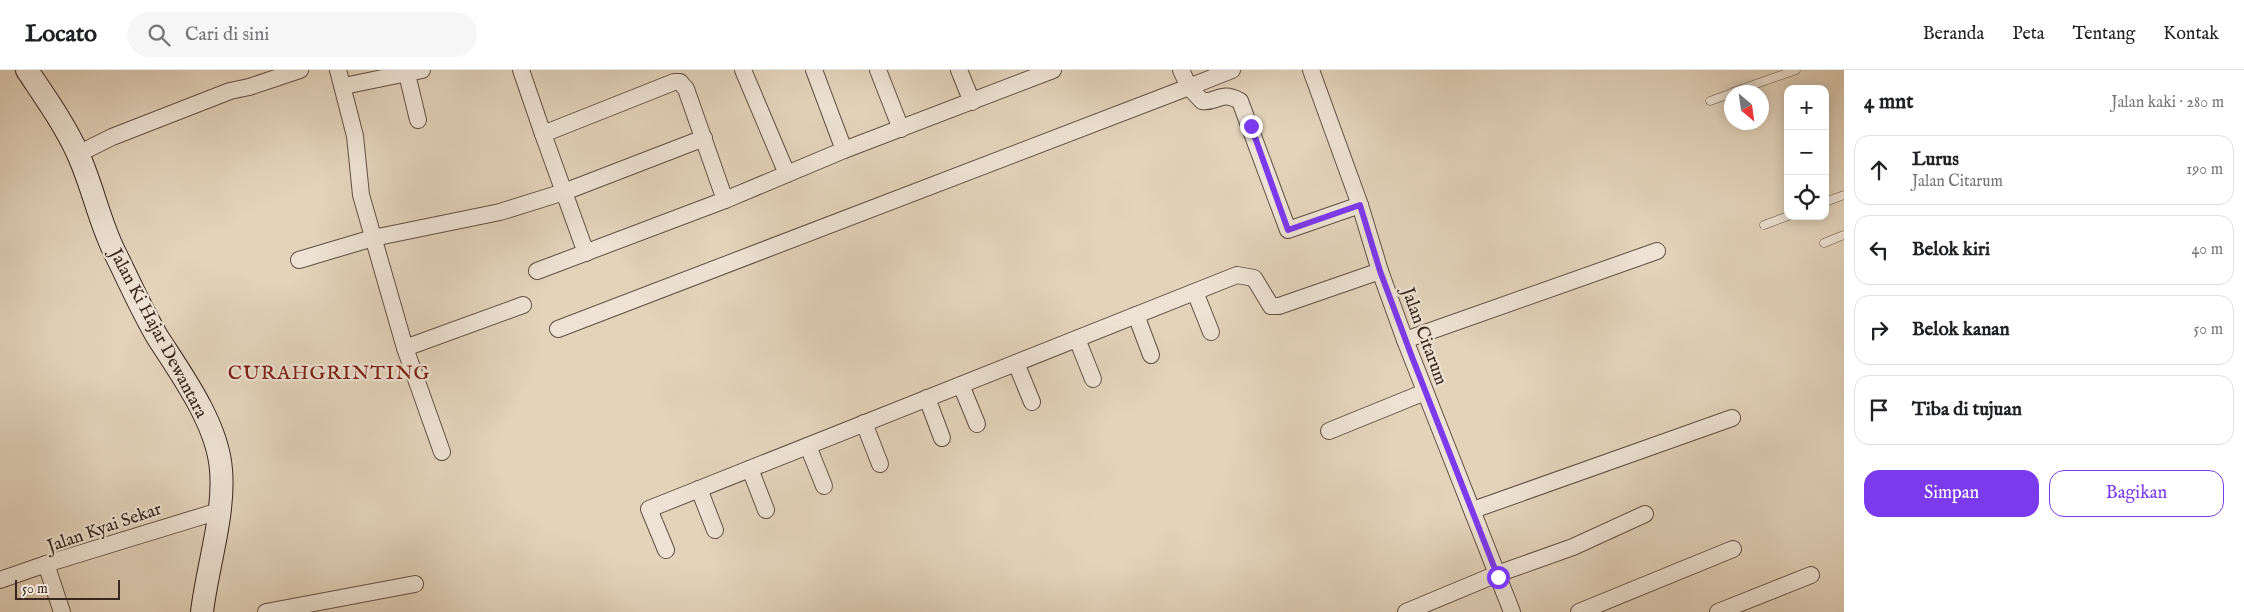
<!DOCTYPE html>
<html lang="id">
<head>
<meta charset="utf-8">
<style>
  body { margin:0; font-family:"IM FELL English",serif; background:#f6f6f6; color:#202124 }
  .controls { position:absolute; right:15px; top:15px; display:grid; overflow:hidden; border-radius:10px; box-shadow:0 2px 12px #0003 }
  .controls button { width:45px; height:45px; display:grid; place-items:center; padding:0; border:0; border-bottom:1px solid #e0e0e0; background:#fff; color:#202124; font:25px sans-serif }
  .compass { position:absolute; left:1724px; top:15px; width:45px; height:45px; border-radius:50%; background:#fff; box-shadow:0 2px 12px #0003; rotate:151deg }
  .scale { position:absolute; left:15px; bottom:12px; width:105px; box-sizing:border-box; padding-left:5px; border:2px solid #37251e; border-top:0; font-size:14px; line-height:18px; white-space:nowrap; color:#37251e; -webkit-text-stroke:4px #ede2d3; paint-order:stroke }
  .stop { position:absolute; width:15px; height:15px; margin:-11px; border:4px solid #7c3aed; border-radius:50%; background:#fff }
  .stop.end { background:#7c3aed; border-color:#fff; box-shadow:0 1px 5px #0008 }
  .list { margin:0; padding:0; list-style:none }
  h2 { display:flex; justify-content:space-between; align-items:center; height:65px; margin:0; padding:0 20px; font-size:21px }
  h2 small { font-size:16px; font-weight:400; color:#757577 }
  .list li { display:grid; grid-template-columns:32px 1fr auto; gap:15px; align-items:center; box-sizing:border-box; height:70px; margin:0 10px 10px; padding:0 10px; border:1px solid #e0e0e0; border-radius:15px }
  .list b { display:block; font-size:19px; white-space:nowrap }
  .list p { margin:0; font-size:16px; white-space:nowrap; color:#757577 }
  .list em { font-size:16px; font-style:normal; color:#757577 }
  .actions { display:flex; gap:10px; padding:15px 20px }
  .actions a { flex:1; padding:11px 0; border:1px solid #7c3aed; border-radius:15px; text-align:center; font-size:18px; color:#7c3aed }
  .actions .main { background:#7c3aed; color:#fff }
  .icon { flex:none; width:28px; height:28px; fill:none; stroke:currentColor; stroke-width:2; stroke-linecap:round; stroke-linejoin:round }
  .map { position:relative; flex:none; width:1844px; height:542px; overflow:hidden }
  header { display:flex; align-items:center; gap:30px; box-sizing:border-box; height:70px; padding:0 25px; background:#fff; border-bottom:1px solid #e0e0e0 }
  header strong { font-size:24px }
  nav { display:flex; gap:28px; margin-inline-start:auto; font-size:18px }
  .search { width:350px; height:45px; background:#f6f6f6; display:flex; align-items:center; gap:12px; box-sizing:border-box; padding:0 18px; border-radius:28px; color:#757577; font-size:19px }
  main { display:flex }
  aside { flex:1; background:#fff }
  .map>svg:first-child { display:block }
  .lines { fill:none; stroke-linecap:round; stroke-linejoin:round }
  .service-casing { stroke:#625045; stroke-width:9 }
  .minor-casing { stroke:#625045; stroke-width:18 }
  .secondary-casing { stroke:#37251e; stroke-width:24 }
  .service { stroke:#ede2d3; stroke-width:8 }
  .minor { stroke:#ede2d3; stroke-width:16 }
  .secondary { stroke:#ede2d3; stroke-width:22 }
  .route { stroke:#7c3aed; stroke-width:6 }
  .labels { text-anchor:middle; stroke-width:4.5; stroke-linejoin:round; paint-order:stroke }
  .street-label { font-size:18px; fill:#37251e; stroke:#ede2d3 }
  .quarter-label { font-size:20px; letter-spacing:1px; fill:#7a1f14; stroke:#ede2d3 }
</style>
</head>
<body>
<header>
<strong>Locato</strong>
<div class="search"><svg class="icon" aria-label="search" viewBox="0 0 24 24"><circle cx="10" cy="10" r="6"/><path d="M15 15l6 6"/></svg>Cari di sini</div>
<nav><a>Beranda</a><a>Peta</a><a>Tentang</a><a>Kontak</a></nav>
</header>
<main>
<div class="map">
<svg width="1844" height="542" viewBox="0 0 1844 542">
  <rect width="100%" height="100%" fill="#e3d3bb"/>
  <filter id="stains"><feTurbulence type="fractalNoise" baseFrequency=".004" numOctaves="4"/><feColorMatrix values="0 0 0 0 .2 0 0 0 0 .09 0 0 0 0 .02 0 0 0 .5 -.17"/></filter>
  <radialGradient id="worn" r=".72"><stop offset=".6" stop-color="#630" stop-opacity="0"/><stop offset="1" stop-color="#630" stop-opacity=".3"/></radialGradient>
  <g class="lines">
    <defs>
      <g id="service">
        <polyline points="1733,22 1796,0"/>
        <polyline points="1710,31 1732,23"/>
        <polyline points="1825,132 1844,125"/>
        <polyline points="1764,155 1788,146"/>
        <polyline points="1824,173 1844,165"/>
      </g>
      <g id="minor">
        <polyline points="338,0 355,66 361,125 405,278 442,382"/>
        <polyline points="521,0 543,64"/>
        <polyline points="743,0 787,104"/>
        <polyline points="814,0 844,80"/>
        <polyline points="878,0 901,59"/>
        <polyline points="959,0 972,32"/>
        <polyline points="1181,0 1189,17 1232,0"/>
        <polyline points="1311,0 1360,135 1380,201 1405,270 1512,542"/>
        <polyline points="407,4 418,50"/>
        <polyline points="344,16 422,0"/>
        <polyline points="78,84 112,67 230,21 249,17 300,0"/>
        <polyline points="586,183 543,64 674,12 680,12 686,19 725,130"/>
        <polyline points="299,190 373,168 500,142 564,122 704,68"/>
        <polyline points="537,201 725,130 844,80 1053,0"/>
        <polyline points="1195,222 1211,262"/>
        <polyline points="1136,245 1151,285"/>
        <path d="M558,259L1189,17L1202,31C1218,33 1220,20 1240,31L1288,160L1360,135"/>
        <polyline points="1077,269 1093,309"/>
        <polyline points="1405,270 1657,181"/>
        <polyline points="405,278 523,235"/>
        <polyline points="1016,293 1032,332"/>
        <polyline points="961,315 977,354"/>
        <polyline points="927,328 942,368"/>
        <polyline points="864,353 880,394"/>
        <polyline points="1329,361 1425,322"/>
        <polyline points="808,376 824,416"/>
        <polyline points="750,399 766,440"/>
        <polyline points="699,419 715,460"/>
        <polyline points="1473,440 1732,348"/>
        <polyline points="666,480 649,439 1237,205 1254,208 1271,236 1279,236 1380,201"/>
        <polyline points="0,510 46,494"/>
        <polyline points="62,542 46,494 219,441"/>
        <polyline points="266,542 415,514"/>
        <polyline points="1406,542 1497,504 1573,477 1645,444"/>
        <polyline points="1579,542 1733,479"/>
        <polyline points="1718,542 1811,505"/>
      </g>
      <path id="secondary" d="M27,0C45,27 65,55 78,84C93,117 99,151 115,183C129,211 142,241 158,268C182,305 218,355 221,400C225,444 207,498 202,542"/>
    </defs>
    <use href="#service" class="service-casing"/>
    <use href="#minor" class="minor-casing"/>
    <use href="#secondary" class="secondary-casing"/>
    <use href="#service" class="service"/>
    <use href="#minor" class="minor"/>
    <use href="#secondary" class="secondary"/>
  </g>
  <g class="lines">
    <polyline class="route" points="1251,56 1288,160 1360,135 1380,201 1412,287 1498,507"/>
  </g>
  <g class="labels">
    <g class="street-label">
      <text transform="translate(159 263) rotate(62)" y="6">Jalan Ki Hajar Dewantara</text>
      <text transform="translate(1425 266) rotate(70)" y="6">Jalan Citarum</text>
      <text transform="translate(104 457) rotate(-19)" y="6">Jalan Kyai Sekar</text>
    </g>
    <g class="quarter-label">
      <text x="329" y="309">CURAHGRINTING</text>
    </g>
  </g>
  <rect width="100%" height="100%" filter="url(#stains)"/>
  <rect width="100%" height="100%" fill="url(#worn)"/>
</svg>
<div class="controls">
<button>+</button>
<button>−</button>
<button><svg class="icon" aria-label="locate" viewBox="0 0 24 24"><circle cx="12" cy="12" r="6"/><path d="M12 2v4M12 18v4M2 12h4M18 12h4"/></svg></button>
</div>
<svg class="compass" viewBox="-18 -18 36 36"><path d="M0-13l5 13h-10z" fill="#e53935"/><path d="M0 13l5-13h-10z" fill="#757577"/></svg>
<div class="scale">50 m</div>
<div class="stop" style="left:1498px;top:507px"></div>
<div class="stop end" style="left:1251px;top:56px"></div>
</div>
<aside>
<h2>4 mnt<small>Jalan kaki · 280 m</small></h2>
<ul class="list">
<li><svg class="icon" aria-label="ahead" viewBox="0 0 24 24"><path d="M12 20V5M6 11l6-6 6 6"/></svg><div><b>Lurus</b><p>Jalan Citarum</p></div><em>190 m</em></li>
<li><svg class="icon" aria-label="left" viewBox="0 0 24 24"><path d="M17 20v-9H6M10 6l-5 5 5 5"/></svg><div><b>Belok kiri</b></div><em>40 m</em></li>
<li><svg class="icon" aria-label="right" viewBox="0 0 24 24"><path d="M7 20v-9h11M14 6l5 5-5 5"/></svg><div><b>Belok kanan</b></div><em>50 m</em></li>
<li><svg class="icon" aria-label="arrive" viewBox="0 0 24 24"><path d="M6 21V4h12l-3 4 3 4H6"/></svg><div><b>Tiba di tujuan</b></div></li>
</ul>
<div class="actions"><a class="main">Simpan</a><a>Bagikan</a></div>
</aside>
</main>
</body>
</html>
